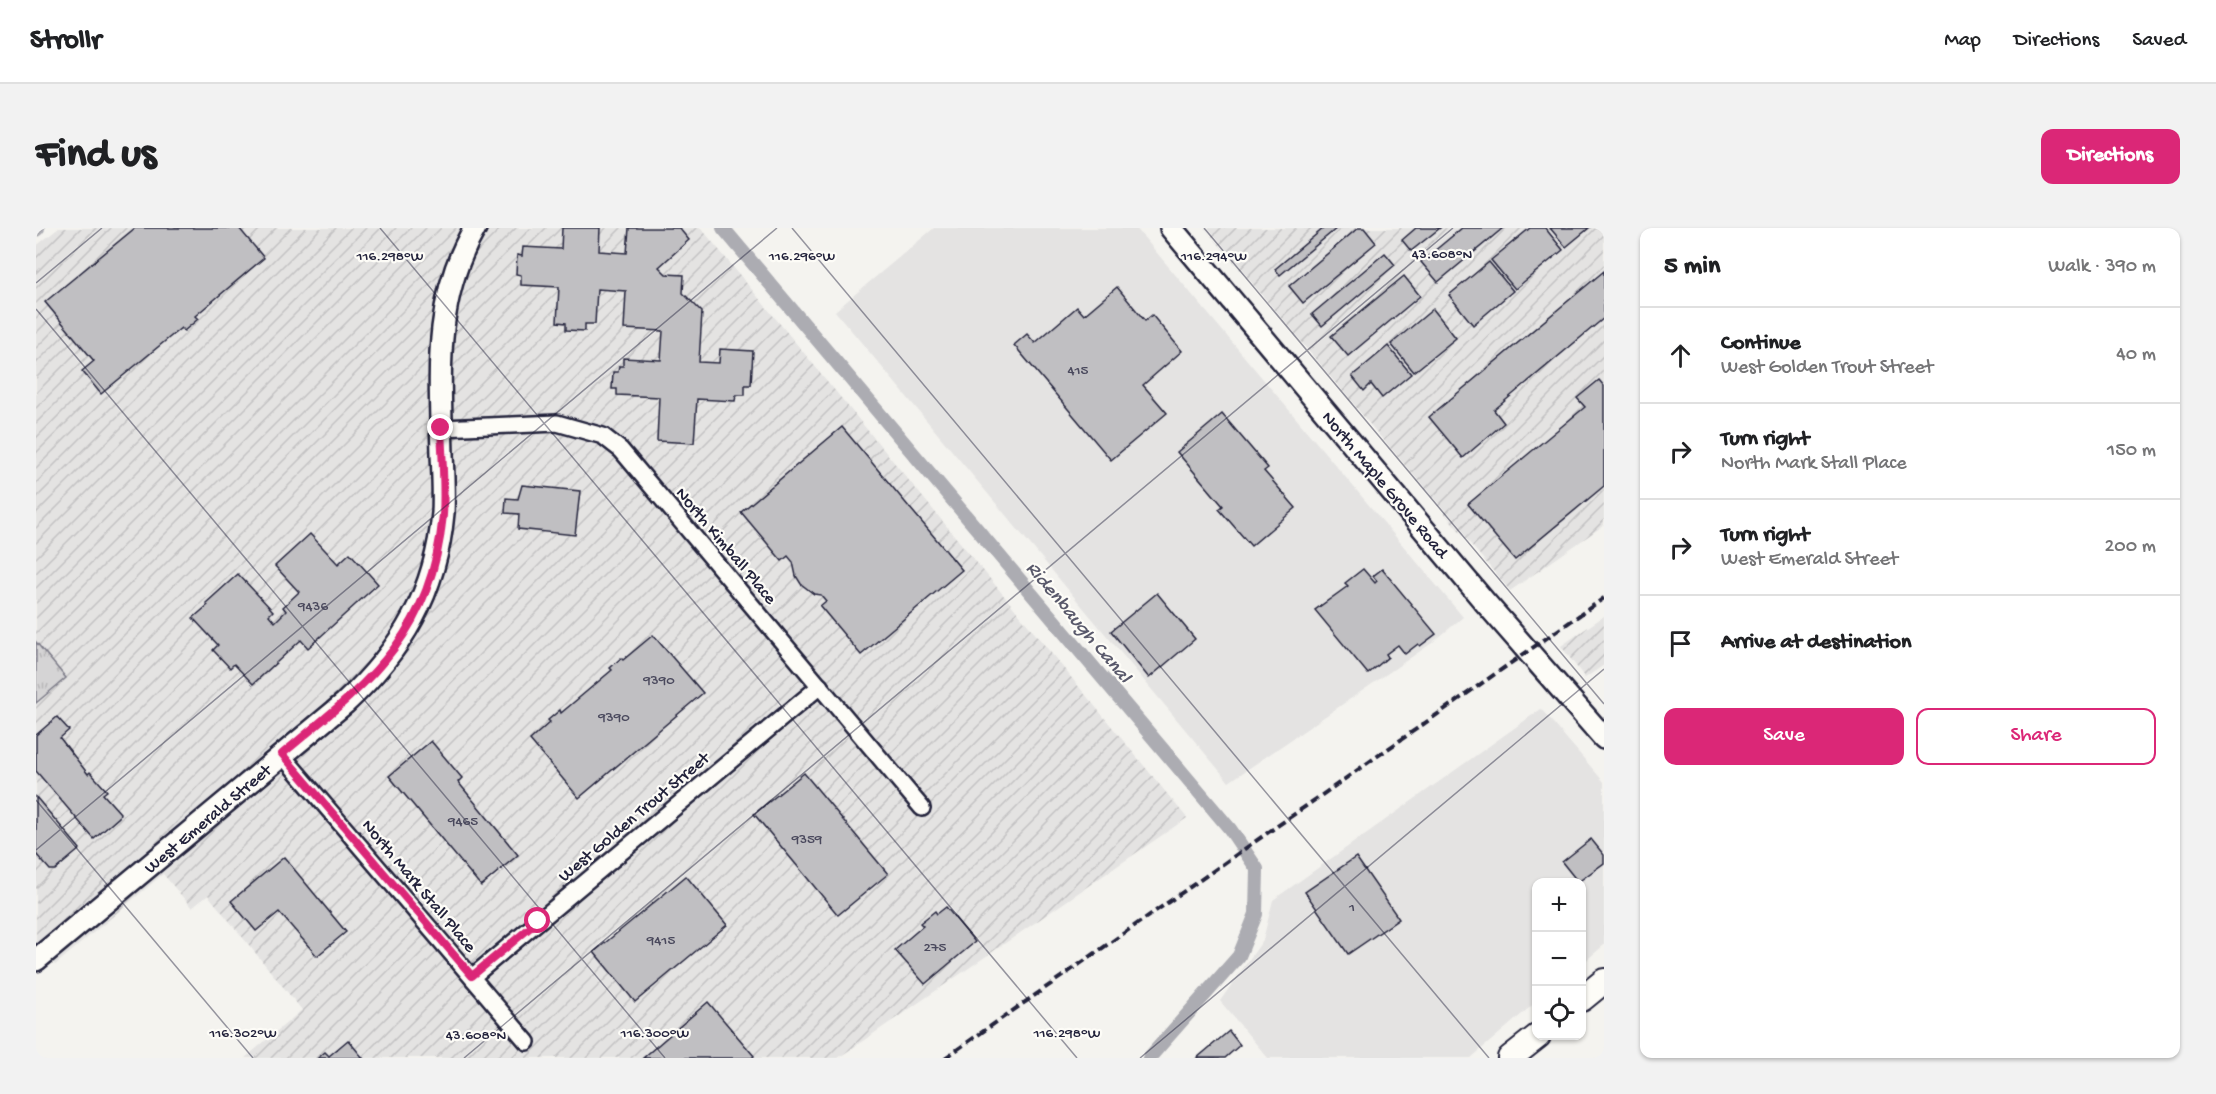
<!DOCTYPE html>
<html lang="en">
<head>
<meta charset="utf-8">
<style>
  body { margin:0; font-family:"Gochi Hand",sans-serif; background:#f2f2f2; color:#202124 }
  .controls { position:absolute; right:18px; bottom:18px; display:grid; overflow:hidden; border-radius:12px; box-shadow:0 2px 4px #0004 }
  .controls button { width:54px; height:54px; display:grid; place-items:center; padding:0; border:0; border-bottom:2px solid #e0e0e0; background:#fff; color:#202124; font:30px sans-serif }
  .stop { position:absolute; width:18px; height:18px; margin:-14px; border:4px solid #db2777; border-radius:50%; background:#fff }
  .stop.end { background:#db2777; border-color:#fff; box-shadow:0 2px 6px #0008 }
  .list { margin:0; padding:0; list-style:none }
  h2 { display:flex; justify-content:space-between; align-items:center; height:78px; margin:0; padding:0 24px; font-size:26px }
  h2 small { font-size:20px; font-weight:400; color:#757577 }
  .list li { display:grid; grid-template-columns:39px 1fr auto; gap:18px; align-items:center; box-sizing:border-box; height:96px; padding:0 24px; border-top:2px solid #e0e0e0 }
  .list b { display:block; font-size:22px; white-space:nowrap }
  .list p { margin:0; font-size:20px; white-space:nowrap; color:#757577 }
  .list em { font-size:20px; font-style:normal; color:#757577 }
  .actions { display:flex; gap:12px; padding:18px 24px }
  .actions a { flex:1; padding:14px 0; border:2px solid #db2777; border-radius:12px; text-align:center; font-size:21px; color:#db2777 }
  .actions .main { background:#db2777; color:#fff }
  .icon { flex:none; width:33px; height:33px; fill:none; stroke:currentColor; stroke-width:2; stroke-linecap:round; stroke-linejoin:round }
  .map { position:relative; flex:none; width:1568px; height:830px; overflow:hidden; border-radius:12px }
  header { display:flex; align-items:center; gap:36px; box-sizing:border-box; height:84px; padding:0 30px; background:#fff; border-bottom:2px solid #e0e0e0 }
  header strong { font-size:28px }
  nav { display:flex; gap:33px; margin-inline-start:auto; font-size:21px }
  .intro { display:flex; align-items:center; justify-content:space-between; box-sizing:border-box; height:144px; padding:0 36px }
  h1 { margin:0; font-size:42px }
  .button { padding:15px 27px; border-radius:12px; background:#db2777; color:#fff; font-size:21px; font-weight:700 }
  main { display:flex; gap:36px; padding:0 36px }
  aside { flex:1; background:#fff; border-radius:12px; box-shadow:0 2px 4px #0004 }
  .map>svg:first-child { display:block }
  .built { fill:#e4e3e2 }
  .industrial { fill:url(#industrial-furrows) }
  .grass { fill:url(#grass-tufts); stroke:#7c7b88; stroke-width:1.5 }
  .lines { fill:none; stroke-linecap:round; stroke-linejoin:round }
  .canal { stroke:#acacb2; stroke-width:14 }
  .building { fill:#c0bfc2; stroke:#22223b; stroke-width:1.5 }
  .minor-casing { stroke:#22223b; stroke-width:20 }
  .secondary-casing { stroke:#22223b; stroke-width:26 }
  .primary-casing { stroke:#22223b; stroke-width:28 }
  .minor { stroke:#fdfcf7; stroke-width:15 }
  .secondary { stroke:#fdfcf7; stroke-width:21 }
  .primary { stroke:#fdfcf7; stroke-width:24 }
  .rail { stroke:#22223b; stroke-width:4; stroke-dasharray:9 4.5; stroke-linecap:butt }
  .route { stroke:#db2777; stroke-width:8 }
  .ticks { fill:none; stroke:#22223b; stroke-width:1.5; stroke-opacity:0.45 }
  .labels { text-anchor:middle; stroke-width:4.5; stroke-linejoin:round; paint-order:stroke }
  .number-label { font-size:15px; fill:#4a495d }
  .street-label { font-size:18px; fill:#22223b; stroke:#fdfcf7 }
  .water-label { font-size:20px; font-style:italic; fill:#59596b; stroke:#fdfcf7 }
  .ticks-label { font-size:15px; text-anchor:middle; fill:#22223b; stroke:#fdfcf7; stroke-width:4.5; stroke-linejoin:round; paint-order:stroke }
</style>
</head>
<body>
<header>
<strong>Strollr</strong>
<nav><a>Map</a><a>Directions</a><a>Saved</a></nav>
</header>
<div class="intro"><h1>Find us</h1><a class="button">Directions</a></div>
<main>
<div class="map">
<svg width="1568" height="830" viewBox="0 0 1568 830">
  <defs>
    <pattern id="industrial-furrows" width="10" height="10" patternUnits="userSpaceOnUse" patternTransform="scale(1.5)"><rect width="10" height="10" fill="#e4e3e2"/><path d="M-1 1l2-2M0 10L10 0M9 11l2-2" fill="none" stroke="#c3c2c3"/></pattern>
    <pattern id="grass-tufts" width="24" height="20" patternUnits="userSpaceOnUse" patternTransform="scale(1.5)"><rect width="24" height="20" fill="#d5d4d5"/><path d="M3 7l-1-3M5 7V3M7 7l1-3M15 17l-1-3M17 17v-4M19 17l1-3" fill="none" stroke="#b7b6b8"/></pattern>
  </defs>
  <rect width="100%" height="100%" fill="#f4f3ef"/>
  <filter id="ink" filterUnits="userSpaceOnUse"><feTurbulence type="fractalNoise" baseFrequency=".0167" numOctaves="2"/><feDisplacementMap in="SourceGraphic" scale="12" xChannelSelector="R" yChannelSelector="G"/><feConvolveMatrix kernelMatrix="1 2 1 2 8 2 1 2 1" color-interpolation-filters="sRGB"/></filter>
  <g filter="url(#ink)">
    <g class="built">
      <polygon points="898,0 1100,0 1427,389 1396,415 1193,554 799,83"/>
      <polygon points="1505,481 1568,554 1568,717 1546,736 1546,654 1500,654 1500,774 1435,830 1232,830 1184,773 1227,712 1237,672"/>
    </g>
    <g class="industrial">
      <polygon points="23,0 665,0 1151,590 802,830 209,830 266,782 172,667 156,680 127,646 19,737 0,714 0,475 30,450 0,414 0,18"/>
      <polygon points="1169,0 1568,0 1568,297 1474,363"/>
      <polygon points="1568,388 1568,437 1549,450 1525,418"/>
    </g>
    <polygon class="grass" points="0,414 30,450 0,475"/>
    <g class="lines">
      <g class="canal">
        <polyline points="687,0 1194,601 1221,641 1220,686 1203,728 1113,830"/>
        <polyline points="0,2 2,0"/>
      </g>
    </g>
    <g class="building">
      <polygon points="99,0 203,0 228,30 159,88 162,91 148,103 145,100 65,166 46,143 58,133 9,74"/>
      <polygon points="526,0 564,0 563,23 591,25 593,0 643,0 653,12 623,39 630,46 648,47 647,65 666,84 663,134 683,135 684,121 717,123 715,157 709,157 709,167 700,167 699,173 661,171 658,215 621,213 623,169 581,167 581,161 576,161 577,144 582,144 583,138 587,138 587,130 625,132 627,103 588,101 590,63 561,61 559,96 549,96 549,103 530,102 530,95 521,94 523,59 485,57 485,47 480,46 481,27 486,28 487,19 525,21"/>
      <polygon points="1288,0 1301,0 1244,47 1239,41"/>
      <polygon points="1322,0 1328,0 1340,15 1267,75 1253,58"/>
      <polygon points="1380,0 1404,0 1375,23 1366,12"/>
      <polygon points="1426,0 1467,0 1402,54 1385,34"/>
      <polygon points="1494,0 1509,0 1527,22 1479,61 1455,32"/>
      <polygon points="1514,0 1553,0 1530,19"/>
      <polygon points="1349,25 1359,37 1286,98 1276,86"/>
      <polygon points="1453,34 1477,63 1437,97 1413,67"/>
      <polygon points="1568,43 1568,90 1458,182 1468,195 1427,230 1393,189"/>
      <polygon points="1368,48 1384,68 1312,128 1295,108"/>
      <polygon points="1081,59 1109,93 1116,87 1146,123 1107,157 1131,185 1075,232 978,117 991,106 999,115 1041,79 1048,87"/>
      <polygon points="1397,81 1420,110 1378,144 1355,116"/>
      <polygon points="1352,118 1375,146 1346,170 1335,156 1328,163 1316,148"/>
      <polygon points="1563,152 1568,158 1568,258 1479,332 1432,276 1549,179 1541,170"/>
      <polygon points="1186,186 1232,240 1228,243 1260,280 1215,318 1183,281 1187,278 1141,224"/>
      <polygon points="806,199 926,342 825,427 784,378 790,373 785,367 778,366 765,356 760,348 757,334 752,328 746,333 705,284"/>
      <polygon points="486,257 544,263 539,307 482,301 483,286 469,285 470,270 482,271"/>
      <polygon points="274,306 302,336 314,325 342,356 272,420 265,412 217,456 198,436 194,440 177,422 182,417 157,390 172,377 170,375 202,346 237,383 233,387 239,394 250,383 247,379 263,364 239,338"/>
      <polygon points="1327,341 1339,355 1341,353 1337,348 1346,341 1400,406 1384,418 1382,416 1369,426 1362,417 1350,426 1352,429 1332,446 1279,382 1312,358 1309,355"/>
      <polygon points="1121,365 1159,411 1113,450 1075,403"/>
      <polygon points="617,407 667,465 543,570 494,512 514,494 512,492 524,482 525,485 576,442 574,440 585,430 587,432"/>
      <polygon points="21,489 33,502 24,510 52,546 54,544 71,563 67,566 84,585 83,589 58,611 0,543 0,507"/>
      <polygon points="395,513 426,550 422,554 482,627 445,658 353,548"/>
      <polygon points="768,545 852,646 802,687 718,586"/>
      <polygon points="0,569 44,621 19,642 14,642 0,626"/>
      <polygon points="1555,611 1568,627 1568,635 1542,654 1526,634"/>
      <polygon points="248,629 310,704 281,728 243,684 220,703 195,673"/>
      <polygon points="1320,629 1363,691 1312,726 1269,664"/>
      <polygon points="650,648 691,697 599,774 558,724"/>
      <polygon points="910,679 939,714 889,756 859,722 887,698 884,695 899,683 901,686"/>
      <polygon points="672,774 718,828 716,830 607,830"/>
      <polygon points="1193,803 1204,817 1189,830 1161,830"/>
      <polygon points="312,812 327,830 282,830 289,824 293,828"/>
    </g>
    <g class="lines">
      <defs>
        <g id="minor">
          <polyline points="405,200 521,195 567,208 585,222 886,580"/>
          <polyline points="246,527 491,814"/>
          <polyline points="436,749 784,458"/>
        </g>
        <g id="secondary">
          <polyline points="1135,0 1448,373 1568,510"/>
          <path d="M0,732L309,475C366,422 400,364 407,285C408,266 407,246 406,226C404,147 397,71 439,0"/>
        </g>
        <g id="primary">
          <polyline points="1546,771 1568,753"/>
          <polyline points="1474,830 1502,808"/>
        </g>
      </defs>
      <use href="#minor" class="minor-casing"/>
      <use href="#secondary" class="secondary-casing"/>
      <use href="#primary" class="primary-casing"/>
      <use href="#minor" class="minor"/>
      <use href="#secondary" class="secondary"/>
      <use href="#primary" class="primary"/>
      <polyline class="rail" points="909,830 1568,370"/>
    </g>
  </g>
  <g class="lines" filter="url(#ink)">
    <path class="route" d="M405,200C406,228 409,258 407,287C395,408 333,454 246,526L436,748L502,693"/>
  </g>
  <path class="ticks" d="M344,0L1041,830M756,0L1453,830M1168,0L1568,476M0,55L66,0M0,81L629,830M0,572L217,830M0,622L741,0M428,830L1417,0M1104,830L1568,441"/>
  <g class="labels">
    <g class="number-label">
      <text x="1042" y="146">415</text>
      <text x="277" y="382">9436</text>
      <text x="623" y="456">9390</text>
      <text x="578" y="493">9390</text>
      <text x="427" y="597">9465</text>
      <text x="771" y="615">9359</text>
      <text x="1316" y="683">1</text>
      <text x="625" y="716">9415</text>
      <text x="899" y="723">275</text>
    </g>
    <g class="street-label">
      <text transform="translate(1350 256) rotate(50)" y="6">North Maple Grove Road</text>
      <text transform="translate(691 317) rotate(50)" y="6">North Kimball Place</text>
      <text transform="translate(597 588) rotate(-40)" y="6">West Golden Trout Street</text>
      <text transform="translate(171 590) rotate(-40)" y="6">West Emerald Street</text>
      <text transform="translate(384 657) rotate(50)" y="6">North Mark Stall Place</text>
    </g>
    <g class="water-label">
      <text transform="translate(1044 393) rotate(50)" y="7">Ridenbaugh Canal</text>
    </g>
  </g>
  <g class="ticks-label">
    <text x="1406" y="30">43.608°N</text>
    <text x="354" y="32">116.298°W</text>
    <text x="766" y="32">116.296°W</text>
    <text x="1178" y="32">116.294°W</text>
    <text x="207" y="809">116.302°W</text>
    <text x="619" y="809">116.300°W</text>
    <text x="1031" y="809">116.298°W</text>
    <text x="440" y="811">43.608°N</text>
  </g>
</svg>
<div class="controls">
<button>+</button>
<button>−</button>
<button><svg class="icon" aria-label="locate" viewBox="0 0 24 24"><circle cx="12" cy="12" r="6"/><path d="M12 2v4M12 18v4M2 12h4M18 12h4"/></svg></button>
</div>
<div class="stop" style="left:502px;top:693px"></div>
<div class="stop end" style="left:405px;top:200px"></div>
</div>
<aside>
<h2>5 min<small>Walk · 390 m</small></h2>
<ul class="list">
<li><svg class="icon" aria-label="ahead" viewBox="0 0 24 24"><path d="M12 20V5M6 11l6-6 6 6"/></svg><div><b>Continue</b><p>West Golden Trout Street</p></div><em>40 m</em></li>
<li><svg class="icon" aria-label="right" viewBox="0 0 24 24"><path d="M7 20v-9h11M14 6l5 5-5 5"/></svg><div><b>Turn right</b><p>North Mark Stall Place</p></div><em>150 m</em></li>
<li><svg class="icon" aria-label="right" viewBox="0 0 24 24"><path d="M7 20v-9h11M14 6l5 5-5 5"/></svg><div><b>Turn right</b><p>West Emerald Street</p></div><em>200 m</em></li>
<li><svg class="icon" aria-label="arrive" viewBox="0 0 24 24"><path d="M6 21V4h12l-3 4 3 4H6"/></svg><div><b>Arrive at destination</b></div></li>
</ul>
<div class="actions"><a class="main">Save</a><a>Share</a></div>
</aside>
</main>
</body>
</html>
